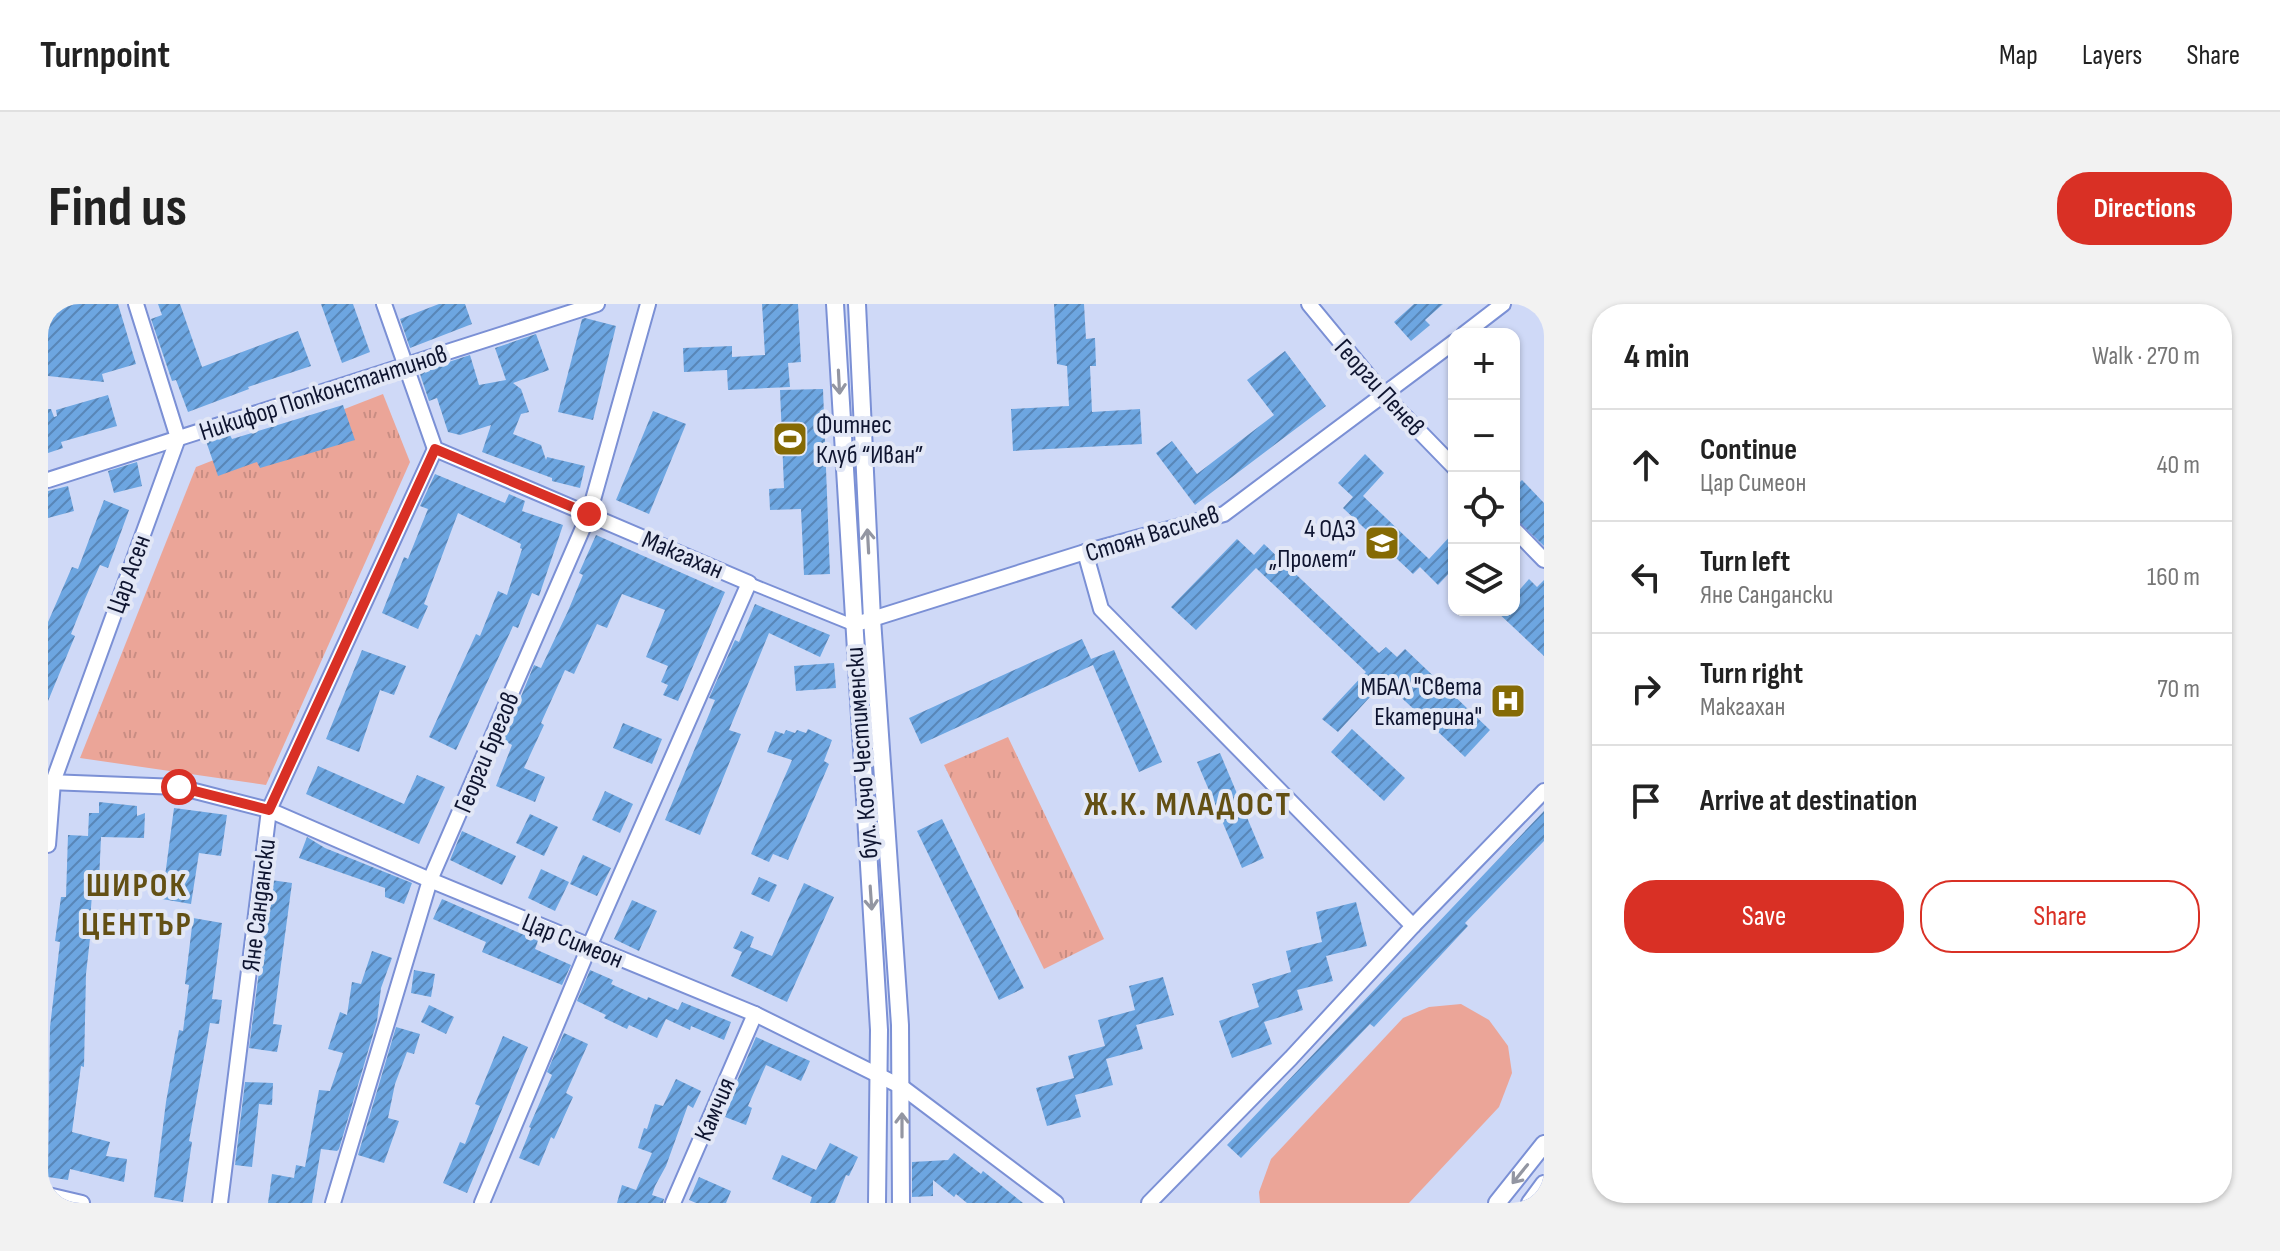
<!DOCTYPE html>
<html lang="en">
<head>
<meta charset="utf-8">
<style>
  body { margin:0; font-family:"Sofia Sans Condensed",sans-serif; background:#f2f2f2; color:#222 }
  .controls { position:absolute; right:24px; top:24px; display:grid; overflow:hidden; border-radius:16px; box-shadow:0 2px 6px #0004 }
  .controls button { width:72px; height:72px; display:grid; place-items:center; padding:0; border:0; border-bottom:2px solid #e0e0e0; background:#fff; color:#222; font:40px sans-serif }
  .stop { position:absolute; width:24px; height:24px; margin:-18px; border:6px solid #d93025; border-radius:50%; background:#fff }
  .stop.end { background:#d93025; border-color:#fff; box-shadow:0 2px 8px #0008 }
  .list { margin:0; padding:0; list-style:none }
  h2 { display:flex; justify-content:space-between; align-items:center; height:104px; margin:0; padding:0 32px; font-size:34px }
  h2 small { font-size:26px; font-weight:400; color:#767676 }
  .list li { display:grid; grid-template-columns:52px 1fr auto; gap:24px; align-items:center; box-sizing:border-box; height:112px; padding:0 32px; border-top:2px solid #e0e0e0 }
  .list b { display:block; font-size:30px; white-space:nowrap }
  .list p { margin:0; font-size:26px; white-space:nowrap; color:#767676 }
  .list em { font-size:26px; font-style:normal; color:#767676 }
  .actions { display:flex; gap:16px; padding:24px 32px }
  .actions a { flex:1; padding:18px 0; border:2px solid #d93025; border-radius:32px; text-align:center; font-size:28px; color:#d93025 }
  .actions .main { background:#d93025; color:#fff }
  .icon { flex:none; width:44px; height:44px; fill:none; stroke:currentColor; stroke-width:2; stroke-linecap:round; stroke-linejoin:round }
  .map { position:relative; flex:none; width:1496px; height:899px; overflow:hidden; border-radius:32px }
  header { display:flex; align-items:center; gap:48px; box-sizing:border-box; height:112px; padding:0 40px; background:#fff; border-bottom:2px solid #e0e0e0 }
  header strong { font-size:38px }
  nav { display:flex; gap:44px; margin-inline-start:auto; font-size:28px }
  .intro { display:flex; align-items:center; justify-content:space-between; box-sizing:border-box; height:192px; padding:0 48px }
  h1 { margin:0; font-size:56px }
  .button { padding:20px 36px; border-radius:32px; background:#d93025; color:#fff; font-size:28px; font-weight:700 }
  main { display:flex; gap:48px; padding:0 48px }
  aside { flex:1; background:#fff; border-radius:32px; box-shadow:0 2px 6px #0004 }
  .map>svg:first-child { display:block }
  .grass { fill:url(#grass-tufts) }
  .garden { fill:#eba598 }
  .building { fill:url(#building-hatch) }
  .lines { fill:none; stroke-linecap:round; stroke-linejoin:round }
  .pedestrian-casing { stroke:#7b90d5; stroke-width:14 }
  .minor-casing { stroke:#7b90d5; stroke-width:18 }
  .tertiary-casing { stroke:#7b90d5; stroke-width:20 }
  .pedestrian { stroke:#fff; stroke-width:10 }
  .minor { stroke:#fff; stroke-width:14 }
  .tertiary { stroke:#fff; stroke-width:16 }
  .oneway { stroke:#9396a2 }
  .route { stroke:#d93025; stroke-width:10 }
  .labels { text-anchor:middle; stroke-width:8; stroke-linejoin:round; paint-order:stroke }
  .street-label { font-size:26px; fill:#0f1530; stroke:#e2e7f6 }
  .poi-label { font-size:26px; fill:#0f1530; stroke:#e2e7f6; text-anchor:end }
  .district-label { font-size:34px; font-weight:bold; letter-spacing:2px; fill:#635014; stroke:#e2e7f6 }
</style>
</head>
<body>
<header>
<strong>Turnpoint</strong>
<nav><a>Map</a><a>Layers</a><a>Share</a></nav>
</header>
<div class="intro"><h1>Find us</h1><a class="button">Directions</a></div>
<main>
<div class="map">
<svg width="1496" height="899" viewBox="0 0 1496 899">
  <defs>
    <pattern id="grass-tufts" width="24" height="20" patternUnits="userSpaceOnUse" patternTransform="scale(2)"><rect width="24" height="20" fill="#eba598"/><path d="M3 7l-1-3M5 7V3M7 7l1-3M15 17l-1-3M17 17v-4M19 17l1-3" fill="none" stroke="#c88d83"/></pattern>
    <pattern id="building-hatch" width="6" height="6" patternUnits="userSpaceOnUse" patternTransform="scale(2)"><rect width="6" height="6" fill="#6da6e1"/><path d="M-1 1l2-2M0 6l6-6M5 7l2-2" fill="none" stroke="#5886b7"/></pattern>
  </defs>
  <rect width="100%" height="100%" fill="#cfd9f7"/>
  <g class="grass">
    <polygon points="335,90 362,158 218,481 32,454 148,163"/>
    <polygon points="960,433 1056,635 996,665 896,461"/>
  </g>
  <polygon class="garden" points="1413,700 1441,716 1460,742 1464,769 1451,803 1361,899 1212,899 1211,888 1223,855 1355,714 1381,703"/>
  <g class="building">
    <polygon points="7,0 70,0 88,60 54,70 56,78 0,72 0,10 9,7"/>
    <polygon points="110,0 132,0 154,63 250,27 263,62 200,83 201,85 140,108 128,76 124,77 103,15 114,11"/>
    <polygon points="273,0 305,0 322,48 294,59"/>
    <polygon points="391,0 417,0 424,20 362,44 352,15"/>
    <polygon points="714,0 750,0 753,58 740,59 742,83 680,86 679,66 636,68 635,44 684,42 684,53 717,51"/>
    <polygon points="1006,0 1036,0 1038,35 1047,34 1048,62 1042,62 1044,108 1092,105 1094,140 965,147 963,105 1021,102 1019,62 1009,60"/>
    <polygon points="1366,0 1395,0 1377,16 1382,21 1363,37 1346,18"/>
    <polygon points="537,14 568,22 545,116 510,108 534,15"/>
    <polygon points="488,30 501,66 465,79 473,85 481,108 473,110 465,130 493,141 498,156 499,153 537,162 532,184 504,177 504,174 434,148 443,121 412,131 400,128 389,94 381,97 372,70 373,67 422,51 431,81 458,76 447,44"/>
    <polygon points="1237,47 1278,102 1147,201 1108,149 1124,137 1149,170 1226,111 1199,76"/>
    <polygon points="775,85 782,270 756,271 753,205 722,206 721,185 736,184 732,86"/>
    <polygon points="60,91 69,122 13,138 15,144 0,149 0,105 3,105 6,113 9,112 8,106"/>
    <polygon points="295,101 307,136 212,164 209,158 170,172 158,137 181,129 184,135"/>
    <polygon points="605,107 638,120 601,210 568,196"/>
    <polygon points="1317,150 1336,169 1315,192 1381,255 1406,228 1406,264 1390,281 1372,263 1365,270 1295,204 1305,193 1290,179"/>
    <polygon points="89,158 94,182 66,189 60,167"/>
    <polygon points="387,170 457,199 461,190 477,197 474,207 515,221 491,292 484,289 470,324 465,322 408,446 381,433 428,330 432,332 450,287 459,291 474,245 472,244 473,240 410,209 376,300 380,302 370,325 334,309 356,253 360,255 380,205 372,202"/>
    <polygon points="1474,176 1496,199 1496,242 1466,213 1466,184"/>
    <polygon points="20,182 26,207 0,214 0,187"/>
    <polygon points="56,196 81,206 60,264 52,261 37,295 23,330 27,332 0,397 0,318 24,263 30,265"/>
    <polygon points="548,231 677,288 630,397 615,391 620,381 613,378 620,362 598,353 617,306 574,290 559,324 549,320 526,370 517,366 493,419 496,421 476,464 497,473 487,498 448,482 464,441 455,436 486,361 493,364 520,307 535,271 531,269"/>
    <polygon points="1189,235 1206,251 1216,240 1331,349 1338,343 1349,353 1357,345 1442,426 1417,453 1342,383 1338,388 1332,382 1290,428 1274,415 1318,368 1208,264 1148,326 1123,303"/>
    <polygon points="1481,275 1489,283 1496,276 1496,352 1447,306 1466,306 1466,292"/>
    <polygon points="707,300 782,331 772,353 721,329 681,426 693,430 652,531 617,516 667,396 661,394 687,336 691,338"/>
    <polygon points="1034,335 1043,355 1066,346 1114,458 1091,468 1045,361 873,440 861,414"/>
    <polygon points="314,346 358,362 346,391 332,386 311,448 278,435"/>
    <polygon points="786,359 788,384 748,387 746,362"/>
    <polygon points="575,419 614,435 604,460 565,444"/>
    <polygon points="760,425 784,436 776,457 781,460 740,556 725,550 721,558 703,550 744,456 719,448 727,427 736,430 738,426 747,429 749,426 758,429"/>
    <polygon points="1304,425 1357,474 1336,497 1283,448"/>
    <polygon points="1172,449 1216,554 1194,564 1149,458"/>
    <polygon points="270,462 356,500 369,471 397,483 371,540 258,490"/>
    <polygon points="557,487 585,500 572,529 544,516"/>
    <polygon points="51,498 89,502 89,512 97,509 96,534 53,533 51,577 45,577 42,617 44,617 38,670 36,763 33,762 24,828 62,838 58,852 79,855 76,878 22,865 20,876 0,873 2,723 12,638 7,637 13,593 18,593 20,531 40,532 41,509 51,509"/>
    <polygon points="126,504 179,511 173,552 151,549 143,600 114,595"/>
    <polygon points="1496,507 1496,537 1417,619 1420,622 1326,723 1322,720 1193,854 1179,841"/>
    <polygon points="482,510 510,523 496,552 468,539"/>
    <polygon points="894,515 976,684 951,696 869,527"/>
    <polygon points="414,527 468,552 454,581 402,556"/>
    <polygon points="259,533 277,544 364,579 356,600 337,593 337,584 251,554"/>
    <polygon points="535,551 563,564 549,592 522,580"/>
    <polygon points="493,565 521,578 507,607 480,594"/>
    <polygon points="711,573 729,581 721,598 703,590"/>
    <polygon points="223,576 244,579 225,720 234,721 229,748 201,744"/>
    <polygon points="756,579 786,593 739,698 683,672 694,648 685,644 693,627 706,633 702,643 724,652"/>
    <polygon points="394,595 490,637 487,645 523,661 514,681 434,648 438,638 385,615"/>
    <polygon points="584,596 609,607 591,647 566,635"/>
    <polygon points="1308,598 1319,642 1278,652 1285,677 1249,686 1255,706 1216,718 1224,740 1184,754 1171,717 1211,703 1204,680 1243,668 1238,647 1274,638 1268,608"/>
    <polygon points="145,614 174,619 164,695 174,696 171,720 162,719 141,837 144,838 135,898 106,893 118,798 131,726 135,727 141,681 137,680"/>
    <polygon points="324,647 344,654 333,684 329,717 291,845 289,847 273,845 264,899 220,899 224,870 246,874 248,861 257,863 271,786 282,787 295,749 280,745 292,708 299,711 304,678 313,680"/>
    <polygon points="366,666 387,670 383,693 363,689"/>
    <polygon points="542,666 565,676 563,680 599,696 600,693 630,706 634,698 683,718 676,736 643,722 642,726 618,715 609,734 581,721 579,725 556,714 558,711 529,697"/>
    <polygon points="1115,673 1126,711 1088,721 1095,745 1058,755 1065,781 1027,791 1033,813 999,822 988,784 1026,774 1020,752 1057,742 1050,716 1087,706 1081,682"/>
    <polygon points="381,701 406,713 398,730 373,718"/>
    <polygon points="348,723 372,730 366,750 359,748 347,780 340,814 351,817 336,859 310,851"/>
    <polygon points="516,729 540,740 518,789 525,793 506,835 503,833 491,862 471,854 483,824 481,823 504,771 499,768"/>
    <polygon points="455,732 480,743 419,889 395,879 412,838 417,840 432,802 427,800"/>
    <polygon points="708,733 762,757 753,777 718,761 700,802 704,804 698,821 677,813 688,784 686,784"/>
    <polygon points="628,775 653,787 645,804 640,801 618,862 607,882 604,891 616,895 615,899 569,899 574,881 588,886 604,849 590,844 596,824 599,825 607,800 615,802"/>
    <polygon points="197,778 225,779 224,801 211,800 204,863 187,861"/>
    <polygon points="782,839 810,853 801,872 798,871 787,899 762,899 764,893 724,875 734,851 768,866"/>
    <polygon points="906,849 933,870 935,867 975,899 919,899 908,890 906,893 885,876 885,892 864,893 864,858 900,856"/>
    <polygon points="651,873 683,887 678,899 648,899 641,896"/>
  </g>
  <g class="lines">
    <defs>
      <polyline id="pedestrian" points="701,279 805,321"/>
      <g id="minor">
        <polyline points="336,0 387,145 701,279 541,643 434,899"/>
        <polyline points="1261,0 1337,92 1406,163"/>
        <polyline points="1416,30 1455,0"/>
        <polyline points="0,176 549,0"/>
        <polyline points="1466,225 1496,256"/>
        <polyline points="1037,248 1053,305 1365,622 1243,754 1101,899"/>
        <polyline points="805,321 1037,248 1176,210 1406,38"/>
        <polyline points="0,478 131,483 221,506 382,576 707,710 854,783 1008,899"/>
        <polyline points="0,541 5,478 130,134 88,0"/>
        <polyline points="1365,622 1496,487"/>
        <polyline points="0,891 34,899"/>
        <polyline points="172,899 221,506 387,145"/>
        <polyline points="285,899 382,576 541,210 600,0"/>
        <polyline points="625,899 707,710"/>
      </g>
      <g id="tertiary">
        <polyline points="787,0 831,726 829,899"/>
        <polyline points="809,0 824,315 852,721 853,899"/>
        <polyline points="1449,899 1496,840"/>
        <polyline points="1482,899 1496,880"/>
      </g>
    </defs>
    <use href="#pedestrian" class="pedestrian-casing"/>
    <use href="#minor" class="minor-casing"/>
    <use href="#tertiary" class="tertiary-casing"/>
    <use href="#pedestrian" class="pedestrian"/>
    <use href="#minor" class="minor"/>
    <use href="#tertiary" class="tertiary"/>
  </g>
  <defs><path id="oneway-shaft" d="M-6 0H5M1.5-3L5.5 0L1.5 3" fill="none" stroke-width="1.6" stroke-linecap="round" stroke-linejoin="round" transform="scale(2)"/></defs>
  <g class="oneway">
    <use href="#oneway-shaft" transform="translate(791 78) rotate(87)"/>
    <use href="#oneway-shaft" transform="translate(820 237) rotate(-93)"/>
    <use href="#oneway-shaft" transform="translate(823 594) rotate(86)"/>
    <use href="#oneway-shaft" transform="translate(854 821) rotate(-90)"/>
    <use href="#oneway-shaft" transform="translate(1472 870) rotate(129)"/>
  </g>
  <g class="lines">
    <polyline class="route" points="131,483 221,506 387,145 541,210"/>
  </g>
  <defs>
    <symbol id="stadium-square" viewBox="-11 -11 22 22"><rect x="-9" y="-9" width="18" height="18" rx="4" fill="#856a04" stroke="#e2e7f6"/><path d="M0-5a6.5 5 0 1 0 0 10a6.5 5 0 1 0 0-10ZM-3.5-1.8h7v3.6h-7Z" fill="#fff"/></symbol>
    <symbol id="school-square" viewBox="-11 -11 22 22"><rect x="-9" y="-9" width="18" height="18" rx="4" fill="#856a04" stroke="#e2e7f6"/><path d="M0-5L7-2L0 1L-7-2ZM-4 1L0 2.5L4 1V4Q0 6-4 4Z" fill="#fff"/></symbol>
    <symbol id="hospital-square" viewBox="-11 -11 22 22"><rect x="-9" y="-9" width="18" height="18" rx="4" fill="#856a04" stroke="#e2e7f6"/><path d="M-5-5h3v3.5h4V-5h3V5h-3V1.5h-4V5h-3Z" fill="#fff"/></symbol>
  </defs>
  <g fill-rule="evenodd">
    <use href="#stadium-square" x="722" y="115" width="40" height="40"/>
    <use href="#school-square" x="1314" y="219" width="40" height="40"/>
    <use href="#hospital-square" x="1440" y="377" width="40" height="40"/>
  </g>
  <g class="labels">
    <g class="street-label">
      <text transform="translate(1332 83) rotate(48)" y="9">Георги Пенев</text>
      <text transform="translate(275 88) rotate(-18)" y="9">Никифор Попконстантинов</text>
      <text transform="translate(1104 229) rotate(-17)" y="9">Стоян Василев</text>
      <text transform="translate(635 250) rotate(23)" y="9">Макгахан</text>
      <text transform="translate(80 270) rotate(-70)" y="9">Цар Асен</text>
      <text transform="translate(438 448) rotate(-67)" y="9">Георги Брегов</text>
      <text transform="translate(813 449) rotate(-94)" y="9">бул. Кочо Честименски</text>
      <text transform="translate(210 601) rotate(-83)" y="9">Яне Сандански</text>
      <text transform="translate(525 636) rotate(22)" y="9">Цар Симеон</text>
      <text transform="translate(666 805) rotate(-67)" y="9">Камчия</text>
    </g>
    <g class="poi-label">
      <text x="768" y="129" text-anchor="start">Фитнес<tspan x="768" dy="30">Клуб “Иван”</tspan></text>
      <text x="1308" y="233">4 ОДЗ<tspan x="1308" dy="30">„Пролет“</tspan></text>
      <text x="1434" y="391">МБАЛ "Света<tspan x="1434" dy="30">Екатерина"</tspan></text>
    </g>
    <g class="district-label">
      <text x="1140" y="511">Ж.К. МЛАДОСТ</text>
      <text x="89" y="592">ШИРОК<tspan x="89" dy="39">ЦЕНТЪР</tspan></text>
    </g>
  </g>
</svg>
<div class="controls">
<button>+</button>
<button>−</button>
<button><svg class="icon" aria-label="locate" viewBox="0 0 24 24"><circle cx="12" cy="12" r="6"/><path d="M12 2v4M12 18v4M2 12h4M18 12h4"/></svg></button>
<button><svg class="icon" aria-label="layers" viewBox="0 0 24 24"><path d="M12 4l9 5-9 5-9-5zM3 14l9 5 9-5"/></svg></button>
</div>
<div class="stop" style="left:131px;top:483px"></div>
<div class="stop end" style="left:541px;top:210px"></div>
</div>
<aside>
<h2>4 min<small>Walk · 270 m</small></h2>
<ul class="list">
<li><svg class="icon" aria-label="ahead" viewBox="0 0 24 24"><path d="M12 20V5M6 11l6-6 6 6"/></svg><div><b>Continue</b><p>Цар Симеон</p></div><em>40 m</em></li>
<li><svg class="icon" aria-label="left" viewBox="0 0 24 24"><path d="M17 20v-9H6M10 6l-5 5 5 5"/></svg><div><b>Turn left</b><p>Яне Сандански</p></div><em>160 m</em></li>
<li><svg class="icon" aria-label="right" viewBox="0 0 24 24"><path d="M7 20v-9h11M14 6l5 5-5 5"/></svg><div><b>Turn right</b><p>Макгахан</p></div><em>70 m</em></li>
<li><svg class="icon" aria-label="arrive" viewBox="0 0 24 24"><path d="M6 21V4h12l-3 4 3 4H6"/></svg><div><b>Arrive at destination</b></div></li>
</ul>
<div class="actions"><a class="main">Save</a><a>Share</a></div>
</aside>
</main>
</body>
</html>
